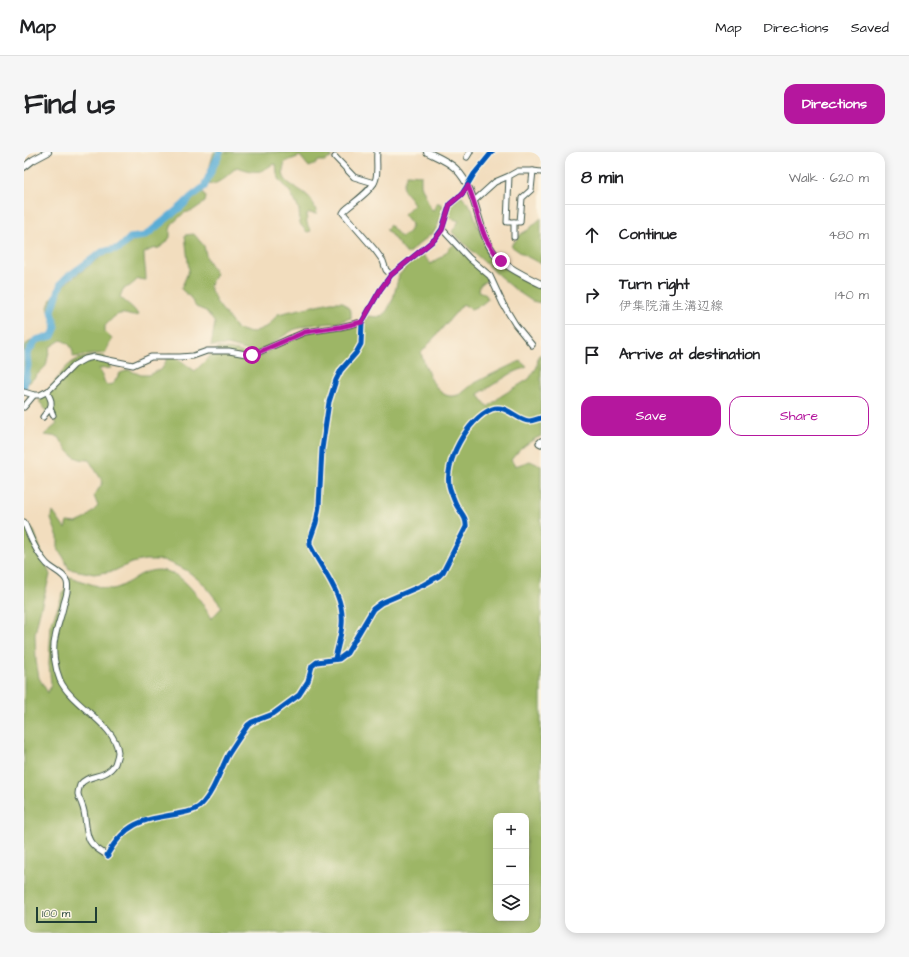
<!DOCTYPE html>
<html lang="en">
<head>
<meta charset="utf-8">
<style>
  body { margin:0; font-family:"Architects Daughter","Klee One",sans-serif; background:#f6f6f6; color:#202124 }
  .controls { position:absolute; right:12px; bottom:12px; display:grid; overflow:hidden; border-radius:8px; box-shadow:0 2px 10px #0003 }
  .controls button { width:36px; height:36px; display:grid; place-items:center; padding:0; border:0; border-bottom:1px solid #e0e0e0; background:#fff; color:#202124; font:20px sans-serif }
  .scale { position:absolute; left:12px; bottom:10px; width:61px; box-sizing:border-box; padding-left:4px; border:2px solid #1f3d34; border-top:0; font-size:11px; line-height:14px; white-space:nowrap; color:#1f3d34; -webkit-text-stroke:3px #fcf5e5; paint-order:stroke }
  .stop { position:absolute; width:12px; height:12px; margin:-9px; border:3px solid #b5179e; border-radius:50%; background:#fff }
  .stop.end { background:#b5179e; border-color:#fff; box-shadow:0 1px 4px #0008 }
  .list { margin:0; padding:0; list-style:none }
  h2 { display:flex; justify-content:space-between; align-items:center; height:52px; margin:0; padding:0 16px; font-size:17px }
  h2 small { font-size:13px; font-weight:400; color:#757577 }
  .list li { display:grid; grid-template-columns:26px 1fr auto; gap:12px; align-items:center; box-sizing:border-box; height:60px; padding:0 16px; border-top:1px solid #e0e0e0 }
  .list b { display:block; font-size:15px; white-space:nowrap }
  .list p { margin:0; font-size:13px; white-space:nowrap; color:#757577 }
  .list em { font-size:13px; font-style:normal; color:#757577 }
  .actions { display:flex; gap:8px; padding:12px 16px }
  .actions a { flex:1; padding:9px 0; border:1px solid #b5179e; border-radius:12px; text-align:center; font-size:14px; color:#b5179e }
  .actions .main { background:#b5179e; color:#fff }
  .icon { flex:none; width:22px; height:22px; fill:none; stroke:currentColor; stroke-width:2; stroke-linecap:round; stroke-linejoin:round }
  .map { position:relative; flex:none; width:517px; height:781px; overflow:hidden; border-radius:12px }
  header { display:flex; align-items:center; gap:24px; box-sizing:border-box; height:56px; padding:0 20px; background:#fff; border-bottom:1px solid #e0e0e0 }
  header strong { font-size:19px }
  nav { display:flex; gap:22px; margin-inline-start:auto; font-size:14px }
  .intro { display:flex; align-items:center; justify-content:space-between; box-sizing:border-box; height:96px; padding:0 24px }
  h1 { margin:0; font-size:28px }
  .button { padding:10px 18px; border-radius:12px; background:#b5179e; color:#fff; font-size:14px; font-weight:700 }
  main { display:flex; gap:24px; padding:0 24px }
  aside { flex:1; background:#fff; border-radius:12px; box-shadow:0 2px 10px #0003 }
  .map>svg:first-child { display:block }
  .forest { fill:#9db666; stroke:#5e7a4d; fill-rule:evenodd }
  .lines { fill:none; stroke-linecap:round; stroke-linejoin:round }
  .stream { stroke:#5aadd6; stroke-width:1 }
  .river { stroke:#5aadd6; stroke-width:7 }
  .minor-casing { stroke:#3f5549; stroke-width:7 }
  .major-casing { stroke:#3f5549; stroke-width:8 }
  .minor { stroke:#fff; stroke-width:5 }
  .major { stroke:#fff; stroke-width:6 }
  .cycleway-casing { stroke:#fcf5e5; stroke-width:8 }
  .cycleway { stroke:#0057b8; stroke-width:5 }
  .route { stroke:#b5179e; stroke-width:5 }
</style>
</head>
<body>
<header>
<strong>Map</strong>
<nav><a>Map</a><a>Directions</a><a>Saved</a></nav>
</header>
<div class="intro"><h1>Find us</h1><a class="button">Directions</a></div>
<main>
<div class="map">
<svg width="517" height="781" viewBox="0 0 517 781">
  <rect width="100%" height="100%" fill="#fcf5e5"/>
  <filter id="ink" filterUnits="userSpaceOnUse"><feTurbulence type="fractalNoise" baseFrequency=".025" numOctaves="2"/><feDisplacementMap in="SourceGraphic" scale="8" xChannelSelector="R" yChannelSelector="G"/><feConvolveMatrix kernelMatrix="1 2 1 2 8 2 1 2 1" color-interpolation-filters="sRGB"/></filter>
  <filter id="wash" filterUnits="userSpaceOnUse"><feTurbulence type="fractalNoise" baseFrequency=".012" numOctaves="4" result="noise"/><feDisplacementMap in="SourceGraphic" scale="16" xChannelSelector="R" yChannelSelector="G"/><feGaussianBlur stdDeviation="0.9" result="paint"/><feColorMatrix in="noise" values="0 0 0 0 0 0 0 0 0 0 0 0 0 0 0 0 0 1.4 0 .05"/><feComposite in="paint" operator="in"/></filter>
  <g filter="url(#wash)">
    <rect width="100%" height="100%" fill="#f2ddbe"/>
    <g class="forest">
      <path d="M190,0H302L309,5L300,9H295L290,13L285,15L276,4L261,10C253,33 272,32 285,45C289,49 291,56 293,62L285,61L283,63C282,69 283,74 287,79L283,80L276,72L275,58L272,51L266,40L256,28L253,22L252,12C244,13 244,17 237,19C230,21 220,17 213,15C205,21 192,37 181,31Z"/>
      <path d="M383,22L397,23V33L407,57L410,58L412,51H415L419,54L415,70L411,79L383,102L362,77L366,73L377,85C384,82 386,79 388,72L380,62L390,52C381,37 375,41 383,22Z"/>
      <path d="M177,37L182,45L181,50L168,59L160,61L148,72L146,78V85L142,91L135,96L128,97L120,101C120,111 122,119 122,128L114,127L106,134L99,137L96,145C103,152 109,154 114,163C108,165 106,163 101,162C92,160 87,168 81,174V180L88,187L81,201L49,205C50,196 45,191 37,188L26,195L22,214L6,230L0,233V194C11,184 15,190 26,184L30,170L24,155L27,147L42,131L71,109L80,103L98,97L159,54Z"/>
      <polygon points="437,44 448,56 454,75 468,106 493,124 517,136 517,151 508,149 493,139 473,122 428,80 435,69 422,64 426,51"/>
      <polygon points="517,66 517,112 500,103 487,94 497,82 504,78"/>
      <polygon points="170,82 180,94 183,107 192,122 185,134 193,151 213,177 227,181 244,174 254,162 307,150 319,150 327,159 327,166 311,171 285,173 269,178 234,200 225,199 204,193 187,194 191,171 182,159 172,155 166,145 157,137 165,118 161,83"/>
      <path d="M430,92L466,126L456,133L455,139L462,143L464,147L457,153L447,157L439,152L397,201C402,216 412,251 434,243C440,241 445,234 451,231C466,223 481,216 496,209L503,215L488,221L454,242L464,255L477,244L505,227L513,215L514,204L517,202V284C505,289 495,297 487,308L491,314L506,309L517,314V781H0V371L10,379L26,423L15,463L11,482L12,509L15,526L24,541L27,532L25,512L27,472L46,425C55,428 80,437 88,437C99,436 109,426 118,422C151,406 174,442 187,467L198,455L180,432L162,418L139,408H121L107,411L90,419L70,422L45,417L40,406L34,397V385L27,367L29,360L41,377L43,370L52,371L61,367L74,354L70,344L79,330L65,308C48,308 43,299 35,285L20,283L33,272L15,249C29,237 37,214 54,207C61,205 71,205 79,204L87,216L75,217L82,233L89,232L96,221L105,218L117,223H124L138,217L146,201L171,219L194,196L214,199L230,205L238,204L265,185L299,176H327L343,164L356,165L363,159L369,147L375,123L396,100L407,112L417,105ZM472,664H502V766H472Z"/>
    </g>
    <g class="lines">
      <polyline class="stream" points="0,193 6,197"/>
      <polyline class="river" points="0,234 4,213 3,202 12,188 28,184 32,175 28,159 37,131 43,125 78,100 96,96 106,86 121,84 158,54 167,45 180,35 196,0"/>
    </g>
  </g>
  <g filter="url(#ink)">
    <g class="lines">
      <defs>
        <g id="minor">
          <path d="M353,0C352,9 354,17 352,26C350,37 330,50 321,58L319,61L351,98L359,109L362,118L367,123"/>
          <polyline points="311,5 330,25 350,31"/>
          <polyline points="443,5 446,0"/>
          <polyline points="509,19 517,20"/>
          <polyline points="450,49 471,30 485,24 483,70 496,70 498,46 507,38 509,19 494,19 485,24"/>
          <polyline points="418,77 445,106 466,124 479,152 491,172 508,193"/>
          <polyline points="490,85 490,70"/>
          <polyline points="0,240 10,243 16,243 24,239 50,213 61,207 70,205 109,213 127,205 156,205 169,204 183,199 205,199 228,203 281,180 316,175 338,170"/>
          <path d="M23,240C26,246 29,250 26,256L29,263"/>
          <polyline points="0,255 10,243"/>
          <polyline points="19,265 26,256"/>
          <polyline points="517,289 515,291 517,292"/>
          <path d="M0,370C6,385 12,400 23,412C29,418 41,422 43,430C45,437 42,445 40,451C38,463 33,474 31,486C28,498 31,516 36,528C47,553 92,573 94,600C94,604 92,608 91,612C81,628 64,621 56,633C55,636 54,639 54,642C55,647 57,649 58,653C63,664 60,678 66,689C70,696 78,700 84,704"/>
          <path d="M311,507C313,496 317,485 318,473C321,442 298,419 286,393V388L292,371L295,354L298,297L305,250L312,228L317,218L332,201L337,192L338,170L356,138L367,123L411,87L418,77L426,52L438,42L450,22L468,0"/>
          <path d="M83,703C102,670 118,668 153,662C161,660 170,660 176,654C189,642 196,619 204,603C210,593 217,583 224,573L228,570L249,562L275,543L284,529L288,514L293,510L315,507L323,501L349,457L357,451L399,433L415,424L419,420L442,375C443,366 437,361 433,354C430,349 428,342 426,337C418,312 444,266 468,257C483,252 492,268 505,269C509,269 513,267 517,266"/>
        </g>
        <g id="major">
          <path d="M403,0C413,5 424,9 432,17C457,42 451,85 477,109C489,119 503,125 517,132"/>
          <polyline points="0,15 9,8 24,0"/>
        </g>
      </defs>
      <use href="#minor" class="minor-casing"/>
      <use href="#major" class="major-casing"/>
      <use href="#minor" class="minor"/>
      <use href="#major" class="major"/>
      <defs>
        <g id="cycleway">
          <path d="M311,507C313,496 317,485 318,473C321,442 298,419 286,393V388L292,371L295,354L298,297L305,250L312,228L317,218L332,201L337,192L338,170L356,138L367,123L411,87L418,77L426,52L438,42L450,22L468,0"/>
          <path d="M84,704L83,703C102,670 118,668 153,662C161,660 170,660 176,654C189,642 196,619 204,603C210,593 217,583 224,573L228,570L249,562L275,543L284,529L288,514L293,510L315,507L323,501L349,457L357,451L399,433L415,424L419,420L442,375C443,366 437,361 433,354C430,349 428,342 426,337C418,312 444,266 468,257C483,252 492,268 505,269C509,269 513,267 517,266"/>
        </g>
      </defs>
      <use href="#cycleway" class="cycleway-casing"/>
      <use href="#cycleway" class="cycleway"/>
    </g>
  </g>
  <g class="lines" filter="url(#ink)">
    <path class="route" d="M228,203L281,180L316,175L338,170L356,138L367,123L411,87L418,78L426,52L438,42L444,34C451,50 454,68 461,85C465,93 471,101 477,109"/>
  </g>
</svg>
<div class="controls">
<button>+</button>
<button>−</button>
<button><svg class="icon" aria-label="layers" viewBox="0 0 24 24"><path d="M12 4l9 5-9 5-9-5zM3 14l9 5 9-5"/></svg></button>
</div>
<div class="scale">100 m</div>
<div class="stop" style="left:228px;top:203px"></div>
<div class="stop end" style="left:477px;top:109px"></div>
</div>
<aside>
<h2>8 min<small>Walk · 620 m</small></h2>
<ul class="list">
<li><svg class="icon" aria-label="ahead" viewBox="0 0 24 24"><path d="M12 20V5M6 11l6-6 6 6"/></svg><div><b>Continue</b></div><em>480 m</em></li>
<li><svg class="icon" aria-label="right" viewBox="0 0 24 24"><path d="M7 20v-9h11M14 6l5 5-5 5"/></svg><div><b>Turn right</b><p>伊集院蒲生溝辺線</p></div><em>140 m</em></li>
<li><svg class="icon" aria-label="arrive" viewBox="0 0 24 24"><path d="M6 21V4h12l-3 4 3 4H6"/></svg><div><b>Arrive at destination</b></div></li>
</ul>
<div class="actions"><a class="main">Save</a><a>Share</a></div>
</aside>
</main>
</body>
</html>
